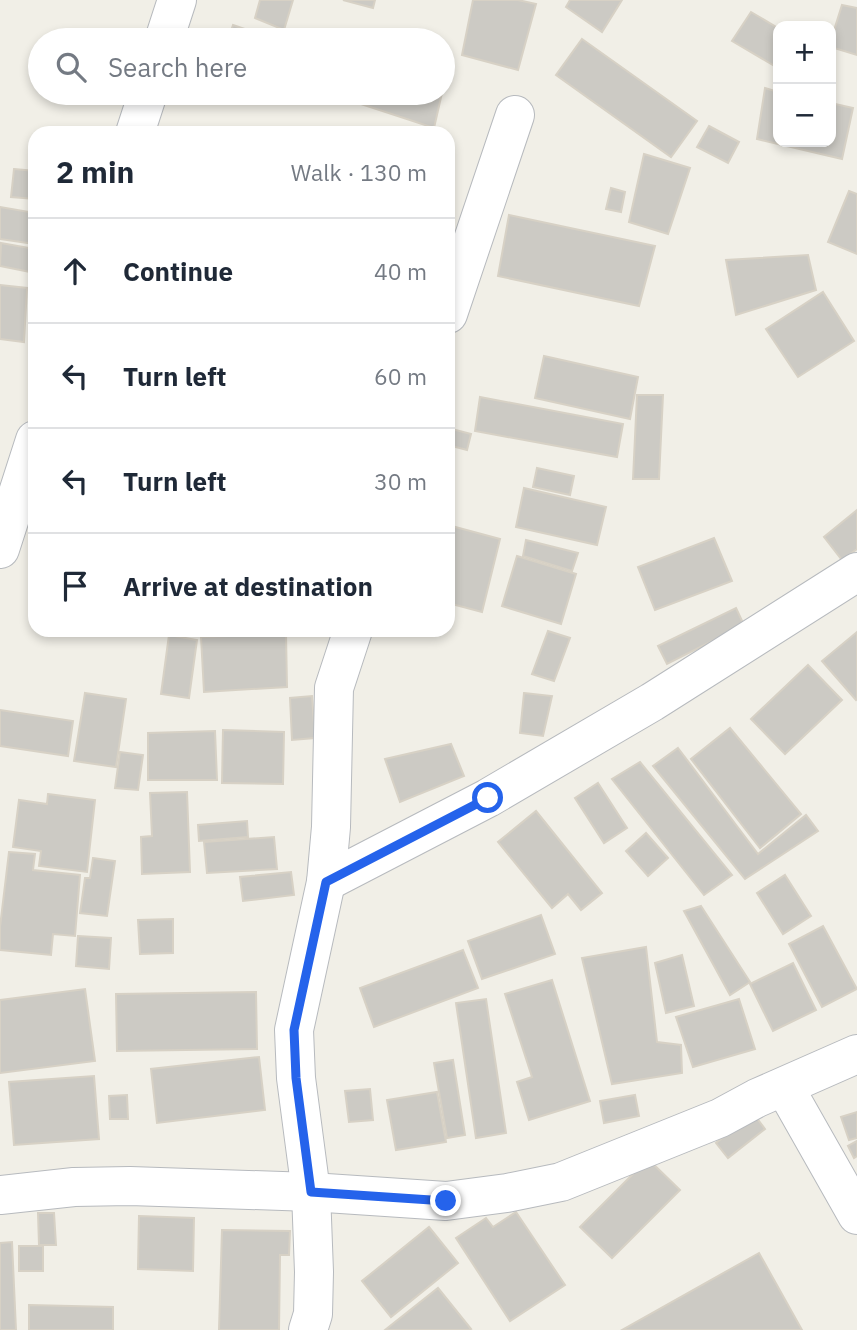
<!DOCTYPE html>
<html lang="en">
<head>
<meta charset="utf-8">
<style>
  body { margin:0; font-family:"IBM Plex Sans",sans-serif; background:#f2f2f3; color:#1f2937 }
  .controls { position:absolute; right:21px; top:21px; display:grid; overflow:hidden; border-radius:14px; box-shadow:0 4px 10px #0003 }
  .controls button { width:63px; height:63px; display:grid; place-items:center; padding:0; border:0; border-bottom:2px solid #e0e1e3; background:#fff; color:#1f2937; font:35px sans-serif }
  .stop { position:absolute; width:21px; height:21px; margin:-16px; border:5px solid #2563eb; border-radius:50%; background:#fff }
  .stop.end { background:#2563eb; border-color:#fff; box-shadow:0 2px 7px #0008 }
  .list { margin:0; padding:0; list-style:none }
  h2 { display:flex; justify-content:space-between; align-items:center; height:91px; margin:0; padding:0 28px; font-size:30px }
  h2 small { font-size:23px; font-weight:400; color:#747a83 }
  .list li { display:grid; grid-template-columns:46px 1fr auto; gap:21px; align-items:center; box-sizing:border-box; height:105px; padding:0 28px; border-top:2px solid #e0e1e3 }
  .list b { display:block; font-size:26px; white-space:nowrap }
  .list em { font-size:23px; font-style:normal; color:#747a83 }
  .icon { flex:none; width:38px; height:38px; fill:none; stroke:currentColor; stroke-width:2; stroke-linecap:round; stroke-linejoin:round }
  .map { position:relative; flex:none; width:857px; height:1330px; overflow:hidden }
  .search { position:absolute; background:#fff; box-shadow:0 4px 10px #0003; left:28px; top:28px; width:427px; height:77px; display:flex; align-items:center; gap:18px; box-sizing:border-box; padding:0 24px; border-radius:38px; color:#747a83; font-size:26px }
  .panel { position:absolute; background:#fff; box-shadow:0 4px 10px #0003; left:28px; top:126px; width:427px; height:511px; border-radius:21px }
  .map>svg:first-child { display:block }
  .building { fill:#cccac4; stroke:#d7d1c5; stroke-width:2 }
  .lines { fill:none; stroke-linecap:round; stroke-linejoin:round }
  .minor-casing { stroke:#b7babe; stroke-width:40 }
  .minor { stroke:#fff; stroke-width:38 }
  .route { stroke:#2563eb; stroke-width:9 }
</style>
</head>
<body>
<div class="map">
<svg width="857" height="1330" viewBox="0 0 857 1330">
  <rect width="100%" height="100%" fill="#f1efe7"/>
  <g class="building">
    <polygon points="260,0 293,0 284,30 255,18"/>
    <polygon points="343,0 375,0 373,8"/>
    <polygon points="473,0 518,0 536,4 518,70 462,55"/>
    <polygon points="570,0 622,0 602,32 566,7"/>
    <polygon points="842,5 857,8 857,55 831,47 831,40"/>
    <polygon points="751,12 778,28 778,68 732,41"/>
    <polygon points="233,25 271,38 270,40 228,40"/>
    <polygon points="582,39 697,121 671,157 556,75"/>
    <polygon points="443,68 447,69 443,90"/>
    <polygon points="765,88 778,92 778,142 831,142 831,103 853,108 842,159 757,139"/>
    <polygon points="351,93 442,93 434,128 349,100"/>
    <polygon points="709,126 739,142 728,163 697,147"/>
    <polygon points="644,154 690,168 668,234 629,222"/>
    <polygon points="14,169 35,171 35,199 11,197"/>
    <polygon points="611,188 625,192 621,212 606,209"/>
    <polygon points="849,191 857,194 857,254 828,242"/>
    <polygon points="0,207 35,213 35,244 0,239"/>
    <polygon points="509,215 655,246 639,306 498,276"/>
    <polygon points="1,243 35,249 35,273 0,266"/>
    <polygon points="808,255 816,290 736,315 726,260"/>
    <polygon points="0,285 27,288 24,342 0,339"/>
    <polygon points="823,292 854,341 798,377 766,329"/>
    <polygon points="544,356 638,377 630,419 535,398"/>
    <polygon points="637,395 663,395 659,479 633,479"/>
    <polygon points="480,397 623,424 617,457 475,431"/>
    <polygon points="448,428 471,434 467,450 448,445"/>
    <polygon points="537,468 574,476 570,495 533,487"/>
    <polygon points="524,488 606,507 597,545 516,527"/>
    <polygon points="857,510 857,549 842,560 824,537"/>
    <polygon points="448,525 500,539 482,612 448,603"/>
    <polygon points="714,538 732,581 655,610 638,567"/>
    <polygon points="526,540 578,553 572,571 523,556"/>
    <polygon points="517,556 576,574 561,624 502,606"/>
    <polygon points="736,608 744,625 667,664 658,646"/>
    <polygon points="548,631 570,638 554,681 532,674"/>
    <polygon points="857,632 857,699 856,700 822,661"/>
    <polygon points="286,634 287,687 204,692 201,637"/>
    <polygon points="169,635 197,640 189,698 161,694"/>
    <polygon points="808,665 842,700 785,754 751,719"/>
    <polygon points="85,693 126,699 116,767 74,761"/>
    <polygon points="524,693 552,696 543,736 520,733"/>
    <polygon points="312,696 315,738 292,740 290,698"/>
    <polygon points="0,710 73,721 68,756 0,746"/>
    <polygon points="730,728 801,814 760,848 691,759"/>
    <polygon points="223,730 284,732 283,784 222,783"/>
    <polygon points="215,731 217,780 148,780 148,733"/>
    <polygon points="451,744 464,776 400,802 385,759"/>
    <polygon points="678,748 758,854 806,815 818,831 745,879 653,766"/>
    <polygon points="120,752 143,755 138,790 115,788"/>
    <polygon points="640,762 732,875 704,895 612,779"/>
    <polygon points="598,783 627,828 604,843 575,798"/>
    <polygon points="187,792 190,872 142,874 141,837 152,836 150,793"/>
    <polygon points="48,794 95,800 87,872 39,866 41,851 13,847 19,800 47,804"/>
    <polygon points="536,811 602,893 581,910 568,894 552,908 498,842"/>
    <polygon points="247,821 248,837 199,841 198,825"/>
    <polygon points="646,833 668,858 648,876 626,851"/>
    <polygon points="274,837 277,869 207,873 204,842"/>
    <polygon points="9,852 35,854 33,870 80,875 75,936 53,934 51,955 0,950 0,927"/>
    <polygon points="93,858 115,861 107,916 80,913 85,878 90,878"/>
    <polygon points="291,872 294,895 243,901 240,877"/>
    <polygon points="785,875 811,916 783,934 757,893"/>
    <polygon points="701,906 750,982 730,995 684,911"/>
    <polygon points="541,915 555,954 482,979 468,941"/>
    <polygon points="173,919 173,953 140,954 138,920"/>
    <polygon points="823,926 857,989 822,1007 789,944"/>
    <polygon points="78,936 111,938 109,969 76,966"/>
    <polygon points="646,947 657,1042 681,1045 682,1073 612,1084 582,958"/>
    <polygon points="463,950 478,988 374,1027 360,988"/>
    <polygon points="682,955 694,1006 666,1013 655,963"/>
    <polygon points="793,963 816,1010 773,1031 750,984"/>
    <polygon points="552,980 590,1101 529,1120 517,1082 532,1077 505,994"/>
    <polygon points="85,989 95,1061 0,1073 0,1000"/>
    <polygon points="256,992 257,1049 117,1051 116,994"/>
    <polygon points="486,999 506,1133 476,1138 456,1003"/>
    <polygon points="739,999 755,1049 693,1067 676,1017"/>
    <polygon points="259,1057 265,1110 157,1123 151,1069"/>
    <polygon points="453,1060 465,1135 447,1138 434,1063"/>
    <polygon points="94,1076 99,1139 14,1145 9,1082"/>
    <polygon points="370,1089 373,1120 349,1122 345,1091"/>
    <polygon points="437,1092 446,1142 396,1150 387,1100"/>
    <polygon points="127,1095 128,1119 110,1119 109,1096"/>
    <polygon points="635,1095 639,1116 604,1123 600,1101"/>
    <polygon points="857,1112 857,1138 849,1140 841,1117"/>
    <polygon points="753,1113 765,1129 728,1158 716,1143"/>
    <polygon points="857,1141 857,1156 854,1158 848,1146"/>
    <polygon points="648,1159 680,1190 612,1258 580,1227"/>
    <polygon points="516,1212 565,1285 510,1321 456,1238 486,1218 493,1227"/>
    <polygon points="38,1213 54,1213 56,1245 39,1245"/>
    <polygon points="139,1216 194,1218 193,1271 138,1269"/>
    <polygon points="429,1227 458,1263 391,1317 362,1281"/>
    <polygon points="222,1230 290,1231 289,1255 280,1255 279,1330 219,1330"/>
    <polygon points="12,1242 16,1330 0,1330 0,1243"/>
    <rect x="19" y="1246" width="24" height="25"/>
    <polygon points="759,1253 802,1330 622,1330"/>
    <polygon points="438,1288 471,1329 469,1330 385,1330"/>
    <polygon points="29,1305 113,1307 113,1330 29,1330"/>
  </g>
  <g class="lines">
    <defs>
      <g id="minor">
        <polyline points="164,40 177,0"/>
        <polyline points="135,133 148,93"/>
        <polyline points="448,314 515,115"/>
        <polyline points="0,549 35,440"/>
        <polyline points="326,882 488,798 652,702 857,572"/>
        <polyline points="785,1088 857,1215"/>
        <polyline points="0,1195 74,1187 130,1186 311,1192 446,1201 507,1193 561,1182 720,1118 757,1098 857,1054"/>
        <polyline points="308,1330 313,1314 314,1272 311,1192 296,1078 294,1030 326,882 331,827 334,688 353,630"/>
      </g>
    </defs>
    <use href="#minor" class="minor-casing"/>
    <use href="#minor" class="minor"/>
  </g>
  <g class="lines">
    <polyline class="route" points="446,1201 311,1192 296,1078 294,1030 326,882 488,798"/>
  </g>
</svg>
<div class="controls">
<button>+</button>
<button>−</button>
</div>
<div class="stop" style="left:488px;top:798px"></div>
<div class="stop end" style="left:446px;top:1201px"></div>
<div class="search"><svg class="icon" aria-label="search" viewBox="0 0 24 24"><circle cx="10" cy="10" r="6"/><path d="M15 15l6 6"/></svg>Search here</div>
<section class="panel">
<h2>2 min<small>Walk · 130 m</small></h2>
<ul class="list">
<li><svg class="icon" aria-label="ahead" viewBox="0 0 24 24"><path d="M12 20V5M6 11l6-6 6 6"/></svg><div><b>Continue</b></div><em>40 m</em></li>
<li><svg class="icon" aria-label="left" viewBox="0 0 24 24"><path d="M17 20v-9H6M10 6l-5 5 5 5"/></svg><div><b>Turn left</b></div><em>60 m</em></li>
<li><svg class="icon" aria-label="left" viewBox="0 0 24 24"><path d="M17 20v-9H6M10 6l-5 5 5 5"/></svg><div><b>Turn left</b></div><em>30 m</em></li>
<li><svg class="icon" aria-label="arrive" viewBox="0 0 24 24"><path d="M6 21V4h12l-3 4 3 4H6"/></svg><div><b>Arrive at destination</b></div></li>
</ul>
</section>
</div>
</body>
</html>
